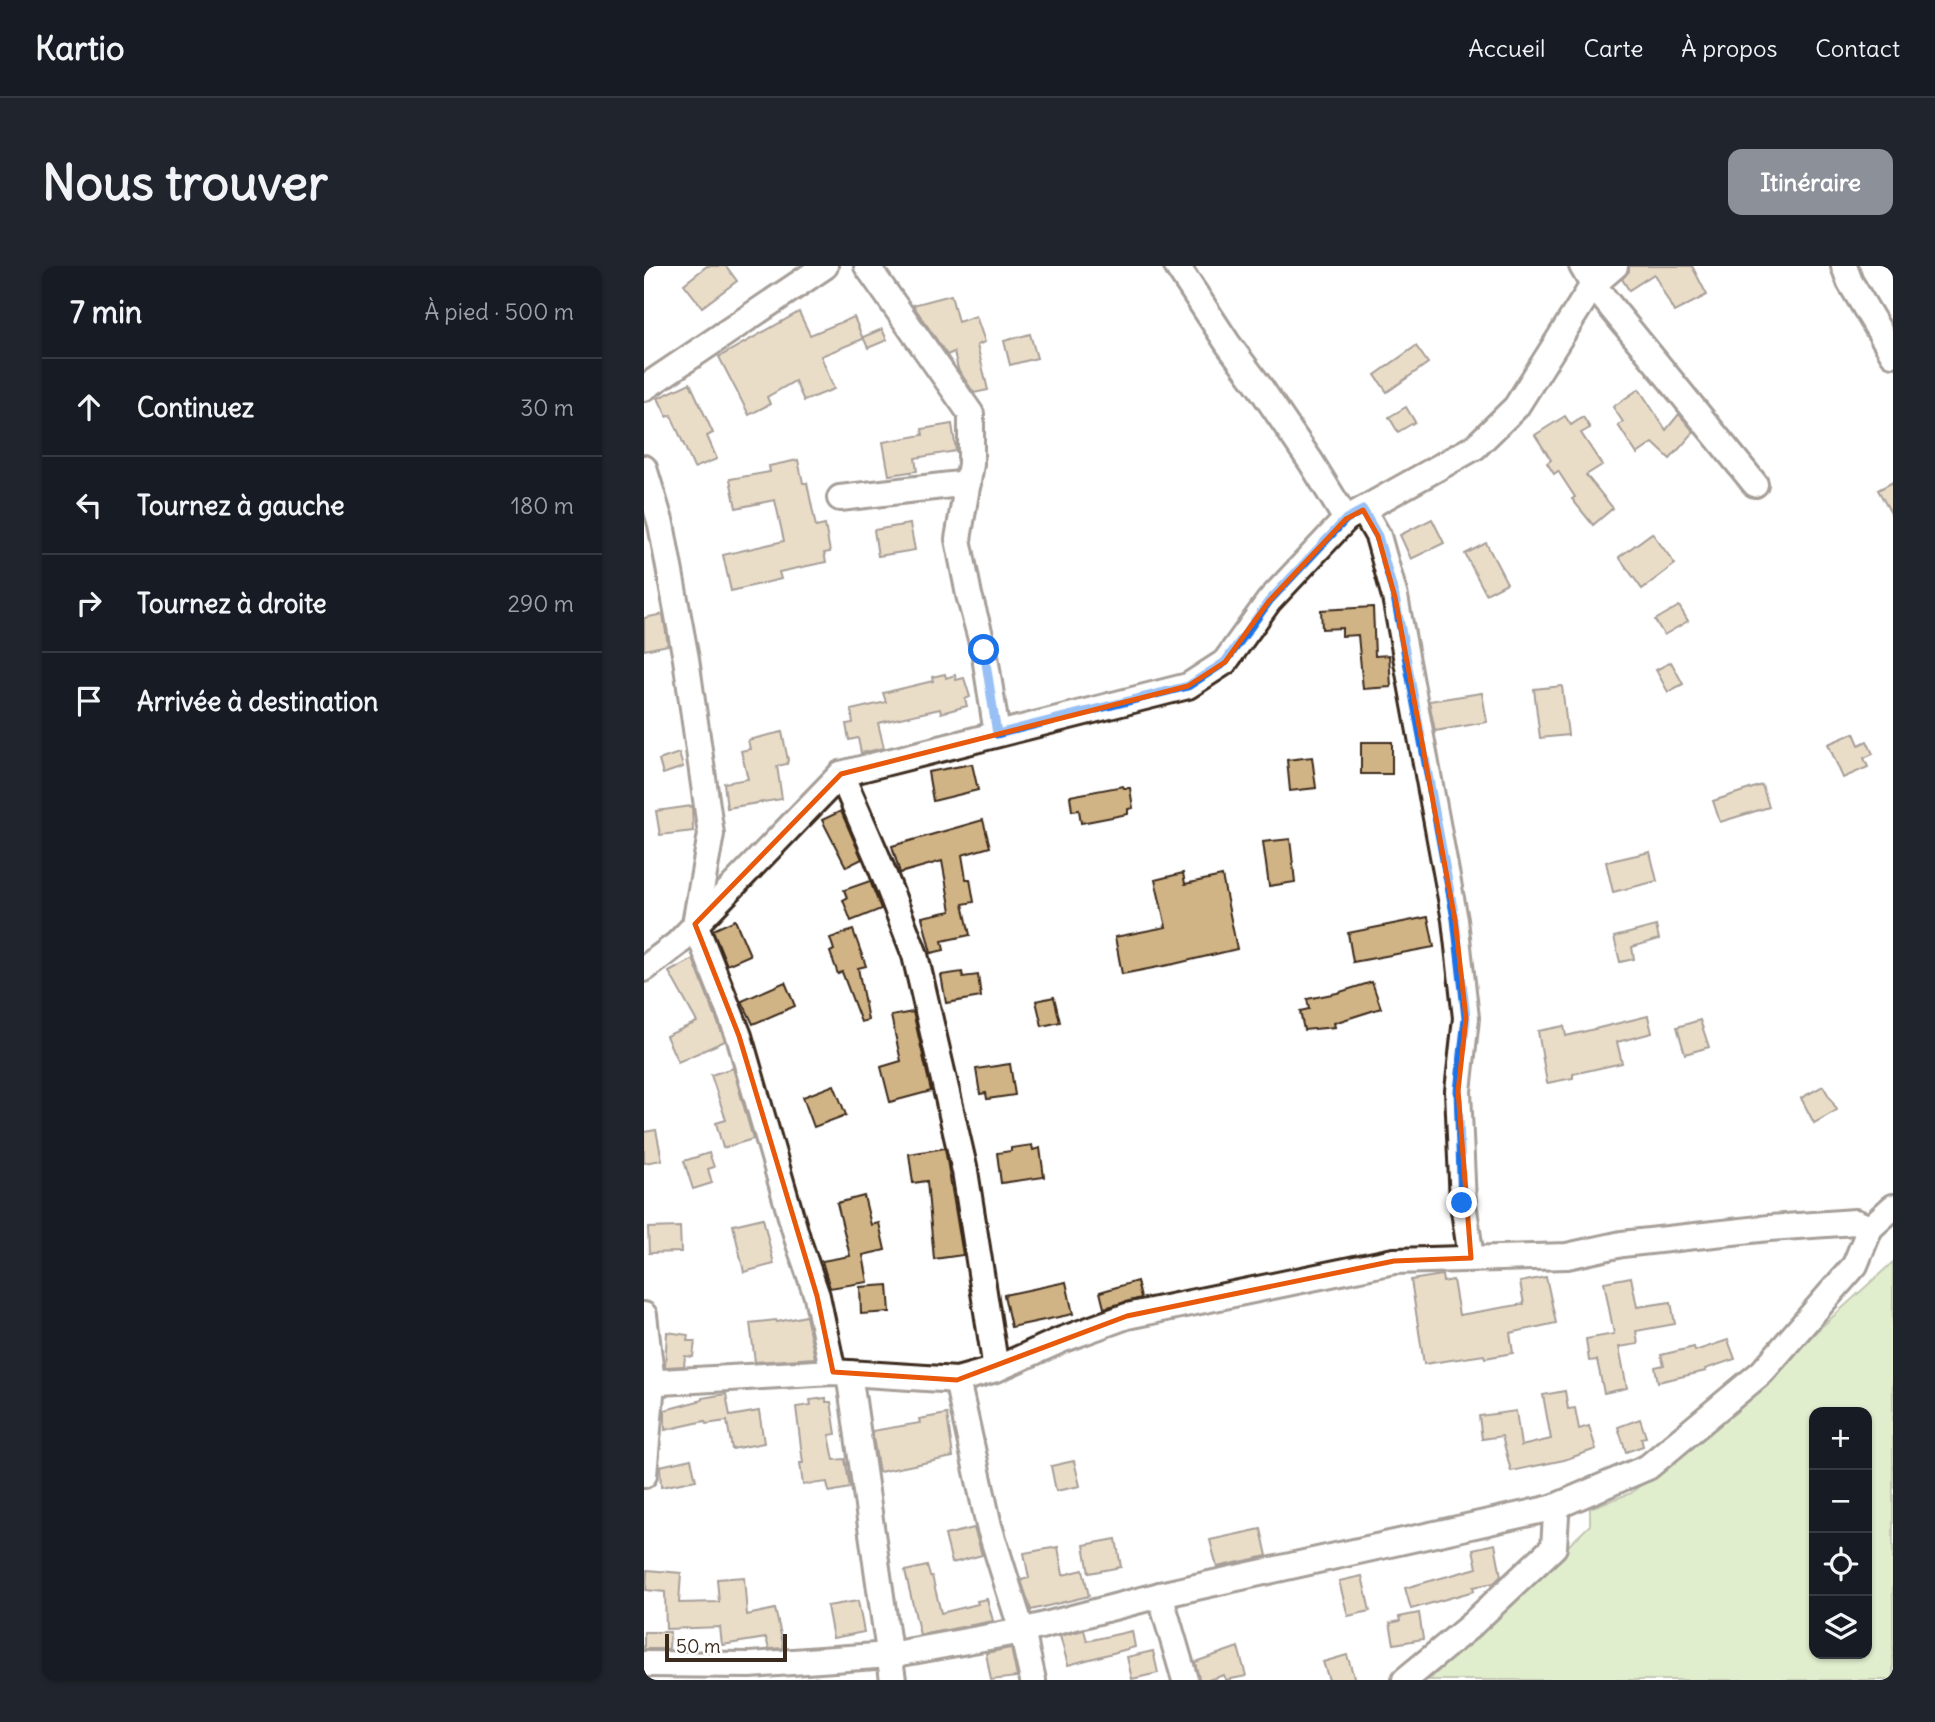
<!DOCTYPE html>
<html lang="fr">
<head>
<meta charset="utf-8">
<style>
  body { margin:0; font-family:Delius,sans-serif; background:#20242c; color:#f1f3f6 }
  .controls { position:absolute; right:21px; bottom:21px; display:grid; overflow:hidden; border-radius:14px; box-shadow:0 2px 5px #0004 }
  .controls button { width:63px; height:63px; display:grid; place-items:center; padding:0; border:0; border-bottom:2px solid #363941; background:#171b24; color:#f1f3f6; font:35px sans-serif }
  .scale { position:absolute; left:21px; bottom:18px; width:122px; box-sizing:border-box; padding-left:7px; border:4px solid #3b2a1e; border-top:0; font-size:19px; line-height:24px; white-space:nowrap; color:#3b2a1e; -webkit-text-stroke:5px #fff; paint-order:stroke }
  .stop { position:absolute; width:21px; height:21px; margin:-16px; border:5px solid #1a73e8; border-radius:50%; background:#fff }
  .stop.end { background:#1a73e8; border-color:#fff; box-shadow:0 2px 7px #0008 }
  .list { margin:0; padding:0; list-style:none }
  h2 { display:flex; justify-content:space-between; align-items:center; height:91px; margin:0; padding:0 28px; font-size:30px }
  h2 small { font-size:23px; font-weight:400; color:#9ea1a6 }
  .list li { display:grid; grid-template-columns:46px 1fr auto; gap:21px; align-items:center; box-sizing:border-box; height:98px; padding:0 28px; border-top:2px solid #363941 }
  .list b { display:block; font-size:26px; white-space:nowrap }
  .list em { font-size:23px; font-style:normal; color:#9ea1a6 }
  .icon { flex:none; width:38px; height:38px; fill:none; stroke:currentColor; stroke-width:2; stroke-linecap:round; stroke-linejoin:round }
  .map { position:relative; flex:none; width:1249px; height:1414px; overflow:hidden; border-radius:14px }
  header { display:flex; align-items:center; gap:42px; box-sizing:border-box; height:98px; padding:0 35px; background:#171b24; border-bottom:2px solid #363941 }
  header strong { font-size:33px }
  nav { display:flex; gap:38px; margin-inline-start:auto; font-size:24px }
  .intro { display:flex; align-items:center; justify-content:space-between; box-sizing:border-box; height:168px; padding:0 42px }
  h1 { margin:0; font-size:49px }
  .button { padding:18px 32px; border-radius:14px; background:#8c9099; color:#fff; font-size:24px; font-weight:700 }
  main { display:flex; gap:42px; padding:0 42px }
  aside { flex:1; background:#171b24; border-radius:14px; box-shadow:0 2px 5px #0004 }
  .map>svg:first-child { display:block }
  .green { fill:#bcda92; stroke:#7c8258; stroke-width:2; fill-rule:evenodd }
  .building { fill:#d1b486; stroke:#3b2a1e; stroke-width:2 }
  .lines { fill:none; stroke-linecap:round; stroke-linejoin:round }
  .minor-casing { stroke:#3b2a1e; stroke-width:30 }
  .minor { stroke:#fff; stroke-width:24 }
  .route { stroke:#1a73e8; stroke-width:9 }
  .marked { fill:none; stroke:#e8590c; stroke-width:5; stroke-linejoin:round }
</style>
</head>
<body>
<header>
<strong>Kartio</strong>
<nav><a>Accueil</a><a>Carte</a><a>À propos</a><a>Contact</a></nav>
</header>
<div class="intro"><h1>Nous trouver</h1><a class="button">Itinéraire</a></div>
<main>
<aside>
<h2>7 min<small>À pied · 500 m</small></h2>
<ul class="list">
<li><svg class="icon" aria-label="ahead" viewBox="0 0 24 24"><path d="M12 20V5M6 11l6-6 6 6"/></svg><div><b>Continuez</b></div><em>30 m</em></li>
<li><svg class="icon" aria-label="left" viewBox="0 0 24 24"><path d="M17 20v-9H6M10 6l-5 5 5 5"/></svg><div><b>Tournez à gauche</b></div><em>180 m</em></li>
<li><svg class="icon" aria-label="right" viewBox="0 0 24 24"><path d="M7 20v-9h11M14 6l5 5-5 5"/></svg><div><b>Tournez à droite</b></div><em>290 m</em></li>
<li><svg class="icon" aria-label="arrive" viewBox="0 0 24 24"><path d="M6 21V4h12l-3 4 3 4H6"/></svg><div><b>Arrivée à destination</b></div></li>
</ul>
</aside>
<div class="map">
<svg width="1249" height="1414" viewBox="0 0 1249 1414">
  <rect width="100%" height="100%" fill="#fff"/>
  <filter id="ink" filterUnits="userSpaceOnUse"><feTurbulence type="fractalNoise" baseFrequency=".0143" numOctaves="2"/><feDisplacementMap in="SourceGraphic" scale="14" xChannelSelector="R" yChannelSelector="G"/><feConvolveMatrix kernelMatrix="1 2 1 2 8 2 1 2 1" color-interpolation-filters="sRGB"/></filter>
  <g filter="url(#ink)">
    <path class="green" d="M1249,996V1414H785L946,1259V1242L987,1227L1087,1143ZM1170,1146H1223V1388H1170Z"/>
    <g class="building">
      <polygon points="63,0 82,0 93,15 58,41 40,18"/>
      <polygon points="985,0 1048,0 1063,29 1030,46 1010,8 985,24 978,13 985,5"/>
      <polygon points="307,29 314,56 332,50 341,76 333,79 344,124 330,127 314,103 310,86 303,89 269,39"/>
      <polygon points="155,46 166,69 210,51 219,73 177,90 190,123 160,135 151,115 123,131 126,138 105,149 75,91"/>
      <polygon points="238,63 243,74 224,82 219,71"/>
      <polygon points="386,68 393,92 366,99 360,75"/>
      <polygon points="772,80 784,97 743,126 731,109"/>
      <polygon points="46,117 69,167 63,170 73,193 50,202 27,149 23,151 14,132"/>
      <polygon points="995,123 1022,164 1035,148 1050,166 1026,193 1009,177 993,188 974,159 979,156 969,141"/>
      <polygon points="762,141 771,156 754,166 745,151"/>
      <polygon points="921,150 927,159 939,151 946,162 937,167 958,199 942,209 969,242 949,259 928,233 931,231 914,205 910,208 903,197 907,194 891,169"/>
      <polygon points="308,158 312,185 271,192 273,205 245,209 239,176 279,169 278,163"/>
      <polygon points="154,194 159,217 163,217 172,261 181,259 186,286 180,287 182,296 135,306 137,313 87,325 79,289 140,275 131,234 92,242 86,213 126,206 125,200"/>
      <polygon points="1249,216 1249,251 1234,224"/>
      <polygon points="788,253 800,277 767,293 756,269"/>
      <polygon points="266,258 271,284 234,290 230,264"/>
      <polygon points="1008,267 1031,298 998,323 975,291"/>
      <polygon points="842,277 863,317 842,328 821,288"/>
      <polygon points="1035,340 1044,355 1020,369 1011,354"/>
      <polygon points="729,341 731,390 745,389 747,421 719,423 714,369 698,370 698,362 678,363 677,344"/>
      <polygon points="19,348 24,379 0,384 0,352"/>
      <polygon points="1027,396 1039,418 1024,426 1012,404"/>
      <polygon points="301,408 302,412 311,409 312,414 320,412 326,431 321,433 323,440 297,447 296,443 234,457 240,482 217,487 214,472 205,474 202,458 209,457 207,444 242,436 239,427 289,415 288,411"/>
      <polygon points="918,420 924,469 896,472 890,423"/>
      <polygon points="838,427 843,456 791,465 785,435"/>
      <polygon points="138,466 144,494 143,498 133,500 138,533 83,542 80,517 104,513 97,485 106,483 104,474"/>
      <polygon points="1210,467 1215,479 1223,475 1229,488 1220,492 1224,501 1199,512 1184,478"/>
      <rect x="717" y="476" width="31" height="32"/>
      <polygon points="35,487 39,501 19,508 15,494"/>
      <polygon points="668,491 672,522 646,525 643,494"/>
      <polygon points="328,498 334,524 289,535 284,506"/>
      <polygon points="1118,519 1125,541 1076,556 1069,535"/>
      <polygon points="479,520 480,522 486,522 489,542 484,543 484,548 437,557 435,544 428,545 426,530"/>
      <polygon points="48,540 49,565 16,569 12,545"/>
      <polygon points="197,545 218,593 202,601 178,554"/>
      <polygon points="339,554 346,581 318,589 322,613 326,613 330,636 319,638 326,669 298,675 300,684 287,687 278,651 307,645 298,595 256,607 248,580"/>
      <polygon points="646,573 651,616 625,620 619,576"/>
      <polygon points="1006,586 1013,615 969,626 962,596"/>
      <polygon points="539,607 541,618 578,610 593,683 530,698 478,708 471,671 522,661 511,614"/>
      <polygon points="226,615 237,643 207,655 199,634 203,632 200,624"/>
      <polygon points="784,651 790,681 709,696 704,667"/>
      <polygon points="91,654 106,689 83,699 69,664"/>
      <polygon points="1012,660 1015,673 988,681 990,693 976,696 970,671"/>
      <polygon points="209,664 222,700 214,702 224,754 217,756 198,706 194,708 186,686 190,684 186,672"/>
      <polygon points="49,693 81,775 34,796 22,770 53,756 25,706"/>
      <polygon points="318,706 319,711 334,709 337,731 302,737 297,709"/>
      <polygon points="141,716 151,740 109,758 98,735"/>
      <polygon points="728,716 737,742 690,757 691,761 660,764 656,745 665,743 663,733 693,727"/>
      <polygon points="410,731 416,756 398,760 392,735"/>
      <polygon points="269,746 287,825 246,836 237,801 257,795 247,750"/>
      <polygon points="1004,750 1008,767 973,776 978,797 929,808 929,812 903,817 894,765 920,760 922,770"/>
      <polygon points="1056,754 1065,781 1041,788 1033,761"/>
      <polygon points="366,798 371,829 343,833 342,827 336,828 332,803"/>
      <polygon points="89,802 109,873 79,882 72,857 82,854 67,809"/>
      <polygon points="190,819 202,849 170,861 159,831"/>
      <polygon points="1179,820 1193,844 1170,857 1157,832"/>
      <polygon points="12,864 18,894 0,897 0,866"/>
      <polygon points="388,879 389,884 396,882 400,911 357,917 353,887 367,885 367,882"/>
      <polygon points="301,882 319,989 290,993 283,915 269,917 265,888"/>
      <polygon points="65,887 70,901 64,903 68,917 49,923 40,895"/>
      <polygon points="220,930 227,959 235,957 241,984 219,989 224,1016 186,1022 178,995 206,990 193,937"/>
      <polygon points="119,952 130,998 100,1006 89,959"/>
      <polygon points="36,961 37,986 5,987 4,962"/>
      <polygon points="798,1009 799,1016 809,1014 815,1049 880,1038 876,1016 902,1011 912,1057 866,1067 869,1087 841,1092 840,1089 780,1098 767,1014"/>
      <polygon points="987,1011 993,1041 1027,1036 1031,1058 992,1065 994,1078 975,1081 983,1122 960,1127 953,1094 945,1095 942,1073 970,1068 960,1016"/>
      <polygon points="493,1015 497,1032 460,1042 456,1026"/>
      <polygon points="422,1016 429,1048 367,1061 360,1029"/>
      <polygon points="244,1019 246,1046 217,1048 216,1021"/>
      <polygon points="162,1050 171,1092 111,1096 106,1057 132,1054 133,1056"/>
      <polygon points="23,1066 44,1069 43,1075 51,1075 49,1091 41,1090 40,1100 21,1101"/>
      <polygon points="1084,1074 1091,1093 1061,1103 1062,1105 1014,1116 1011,1101 1020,1099 1017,1089 1050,1081 1051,1085"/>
      <polygon points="921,1125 924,1143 931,1142 935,1163 945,1160 952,1183 920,1194 867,1205 858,1170 838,1173 835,1150 872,1145 877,1180 907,1173 899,1129"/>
      <polygon points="82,1128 86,1150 115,1145 120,1177 88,1183 83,1155 62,1158 61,1155 21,1164 21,1144 58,1134 58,1132"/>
      <polygon points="182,1132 182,1136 187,1136 192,1168 185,1169 190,1194 201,1193 206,1222 185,1226 183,1216 159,1219 156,1197 159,1197 152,1141 167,1139 166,1134"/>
      <polygon points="303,1148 309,1191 235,1206 228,1165 276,1157 275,1153"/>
      <polygon points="996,1153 1002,1171 997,1172 999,1180 982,1186 974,1161"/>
      <polygon points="47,1193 52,1214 17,1221 16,1200"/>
      <polygon points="430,1195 436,1220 412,1225 407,1200"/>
      <polygon points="330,1262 338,1289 308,1297 301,1269"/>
      <polygon points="617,1263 623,1290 573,1301 566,1274"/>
      <polygon points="472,1273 477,1301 445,1307 440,1279"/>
      <polygon points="851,1278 857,1310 850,1317 829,1321 830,1325 767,1343 761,1322 833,1302 829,1283"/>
      <polygon points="414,1281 419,1309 439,1304 445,1330 387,1344 377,1314 385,1312 380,1287"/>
      <polygon points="283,1300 286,1310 288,1310 297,1347 334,1338 333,1335 343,1333 349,1355 276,1369 261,1305"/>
      <polygon points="3,1304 37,1307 35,1337 75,1336 73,1313 100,1311 103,1349 131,1343 140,1382 125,1383 122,1372 78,1379 76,1361 22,1363 21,1326 2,1324"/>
      <polygon points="718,1310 726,1345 704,1350 695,1315"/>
      <polygon points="214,1335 220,1366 189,1372 183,1340"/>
      <polygon points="775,1347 779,1373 750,1378 746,1357 756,1355 755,1351"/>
      <polygon points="440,1364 443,1375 488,1365 491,1381 424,1399 416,1370"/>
      <polygon points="0,1366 26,1366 25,1383 0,1383"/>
      <polygon points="594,1381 602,1410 582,1414 580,1409 564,1414 555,1414 551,1396"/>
      <polygon points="367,1382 373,1411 347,1414 342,1387"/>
      <polygon points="509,1385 514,1407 488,1413 483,1391"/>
      <polygon points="703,1389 711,1414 685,1414 679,1396"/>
    </g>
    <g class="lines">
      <defs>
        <g id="minor">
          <polyline points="223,0 327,148 327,198 314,273 325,329 340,384 353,468"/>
          <polyline points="533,0 584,78 616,121 667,196 702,253"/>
          <polyline points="938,0 949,19 1111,218"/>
          <polyline points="1200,0 1206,16 1249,88"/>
          <polyline points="0,122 181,0"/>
          <polyline points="0,202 17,258 42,393 67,568 51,658 95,770 154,975 173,1030 189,1106"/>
          <polyline points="196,232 324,217"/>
          <polyline points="719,244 734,270 751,331 811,654 822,752 814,825 819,937 827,992"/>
          <polyline points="197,508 233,591 271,689 321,905 352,1103"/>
          <polyline points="0,703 33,678 197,508 544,420 581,396 625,335 702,253 831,181 872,141 949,19 971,0"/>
          <polyline points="0,1049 8,1117 0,1209"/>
          <polyline points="205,1107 249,1414"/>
          <polyline points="313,1114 345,1260 378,1365 389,1414"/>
          <polyline points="0,1117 189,1106 313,1114 352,1103 417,1074 483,1050 750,995 923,990 978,978 1125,962 1211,956 1226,962"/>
          <polyline points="516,1329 541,1414"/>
          <polyline points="0,1398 106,1399 246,1389 378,1365 516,1329 908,1242 1004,1201 1118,1106 1211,999 1226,962 1249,941"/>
          <polyline points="761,1414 825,1361 910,1281 912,1250 908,1242"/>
        </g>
      </defs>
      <use href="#minor" class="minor-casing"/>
      <use href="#minor" class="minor"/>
    </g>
  </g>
  <g class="lines" filter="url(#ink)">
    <polyline class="route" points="340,384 353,468 544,420 581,396 625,335 702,253 719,244 734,270 751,331 811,653 822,752 814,825 818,937"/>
  </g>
  <path d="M0 0H1249V1414H0ZM719,244L734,270L751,331L811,654L822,752L814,825L827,992L750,995L483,1050L313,1114L189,1106L173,1030L95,770L51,658L197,508L544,420L581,396L625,335L702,253Z" fill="#fff" fill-opacity=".55" fill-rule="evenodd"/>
  <path class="marked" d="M719,244L734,270L751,331L811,654L822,752L814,825L827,992L750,995L483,1050L313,1114L189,1106L173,1030L95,770L51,658L197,508L544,420L581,396L625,335L702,253Z"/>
</svg>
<div class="controls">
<button>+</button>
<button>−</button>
<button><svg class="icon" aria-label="locate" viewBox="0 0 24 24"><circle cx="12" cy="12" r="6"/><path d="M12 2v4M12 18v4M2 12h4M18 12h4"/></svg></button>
<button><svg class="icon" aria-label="layers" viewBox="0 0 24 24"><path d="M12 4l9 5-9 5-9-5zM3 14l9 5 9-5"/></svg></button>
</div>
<div class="scale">50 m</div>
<div class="stop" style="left:340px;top:384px"></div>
<div class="stop end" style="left:818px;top:937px"></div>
</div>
</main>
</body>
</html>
